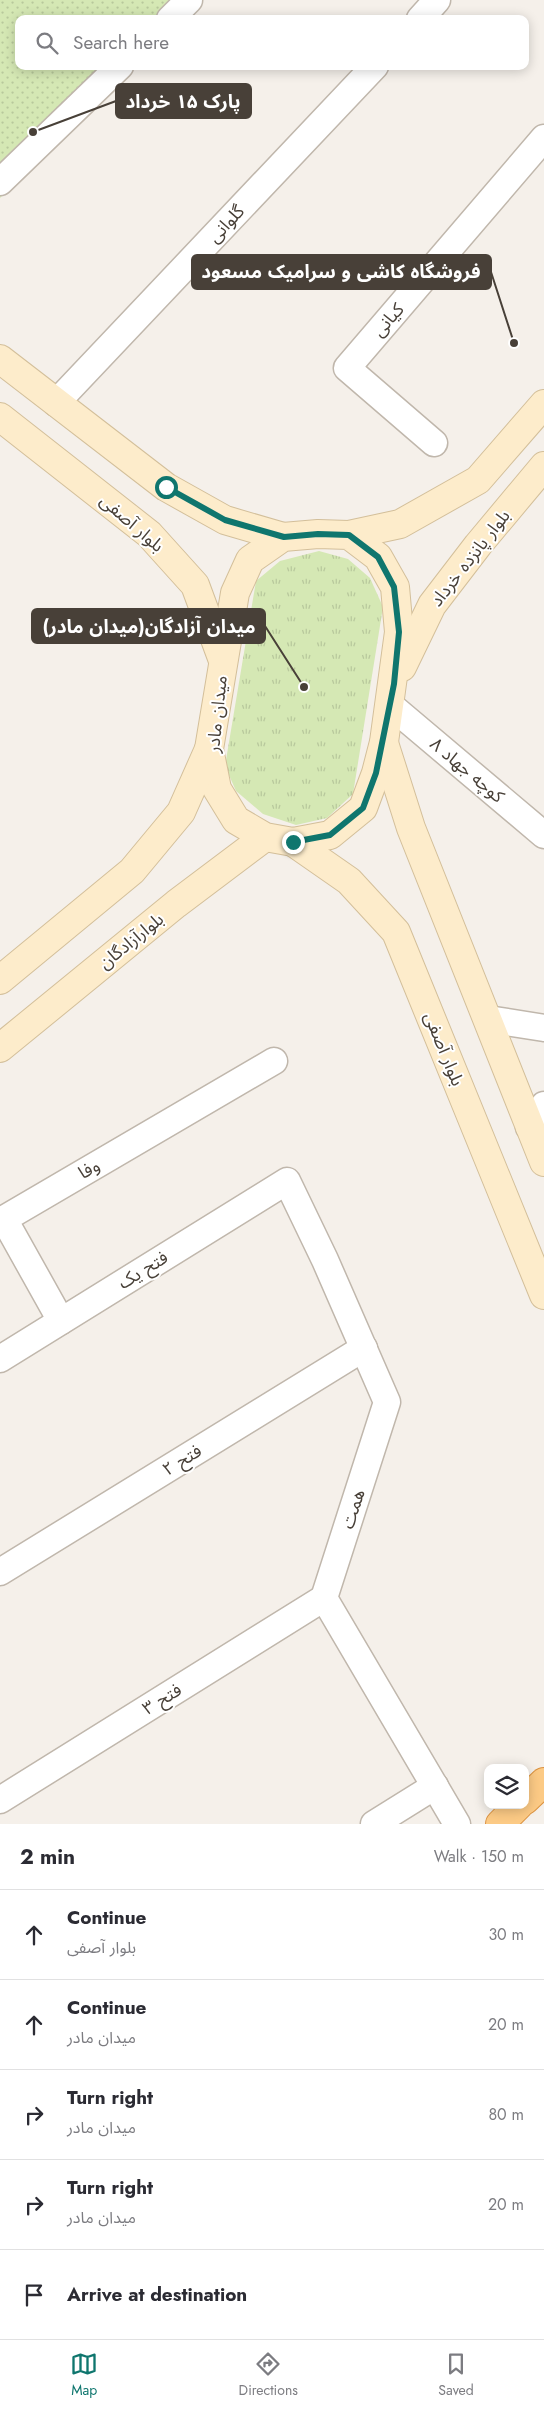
<!DOCTYPE html>
<html lang="en">
<head>
<meta charset="utf-8">
<style>
  body { margin:0; font-family:Jost,"Noto Sans Arabic",sans-serif; background:#f7f7f7; color:#2b2b33 }
  .controls { position:absolute; right:15px; bottom:15px; display:grid; overflow:hidden; border-radius:10px; box-shadow:0 2px 12px #0003 }
  .controls button { width:45px; height:45px; display:grid; place-items:center; padding:0; border:0; border-bottom:1px solid #e1e1e2; background:#fff; color:#2b2b33; font:25px sans-serif }
  .stop { position:absolute; width:15px; height:15px; margin:-11px; border:4px solid #0f766e; border-radius:50%; background:#fff }
  .stop.end { background:#0f766e; border-color:#fff; box-shadow:0 1px 5px #0008 }
  .list { margin:0; padding:0; list-style:none }
  h2 { display:flex; justify-content:space-between; align-items:center; height:65px; margin:0; padding:0 20px; font-size:21px }
  h2 small { font-size:16px; font-weight:400; color:#7c7c81 }
  .list li { display:grid; grid-template-columns:32px 1fr auto; gap:15px; align-items:center; box-sizing:border-box; height:90px; padding:0 20px; border-top:1px solid #e1e1e2 }
  .list b { display:block; font-size:19px; white-space:nowrap }
  .list p { margin:0; font-size:16px; white-space:nowrap; color:#7c7c81 }
  .list em { font-size:16px; font-style:normal; color:#7c7c81 }
  .icon { flex:none; width:28px; height:28px; fill:none; stroke:currentColor; stroke-width:2; stroke-linecap:round; stroke-linejoin:round }
  .map { position:relative; flex:none; width:544px; height:1824px; overflow:hidden }
  .search { position:absolute; background:#fff; box-shadow:0 2px 12px #0003; left:15px; right:15px; top:15px; height:55px; display:flex; align-items:center; gap:12px; box-sizing:border-box; padding:0 18px; border-radius:10px; color:#7c7c81; font-size:19px }
  .sheet { height:515px; background:#fff }
  nav { display:flex; justify-content:space-around; align-items:center; box-sizing:border-box; height:70px; border-top:1px solid #e1e1e2; background:#fff; font-size:14px; color:#7c7c81 }
  nav a { display:grid; justify-items:center; gap:2px }
  nav .on { color:#0f766e }
  .map>svg:first-child { display:block }
  .grass { fill:url(#grass-tufts) }
  .park { fill:url(#park-dots) }
  .lines { fill:none; stroke-linecap:round; stroke-linejoin:round }
  .minor-casing { stroke:#c0b7ac; stroke-width:29 }
  .secondary-casing { stroke:#d3bf9a; stroke-width:30 }
  .trunk-casing { stroke:#db913e; stroke-width:30 }
  .minor { stroke:#fff; stroke-width:26 }
  .secondary { stroke:#fdeccb; stroke-width:28 }
  .trunk { stroke:#fcca85; stroke-width:28 }
  .route { stroke:#0f766e; stroke-width:6 }
  .labels { text-anchor:middle; stroke-width:4; stroke-linejoin:round; paint-order:stroke }
  .street-label { font-size:18px; fill:#484038; stroke:#fff }
  .leader { fill:none; stroke:#484038; stroke-width:2 }
  .callout-dot { fill:#484038; stroke:#fff; stroke-width:2 }
  .callout { fill:#484038; stroke:#484038; stroke-width:2 }
  .callout-label { font-size:19px; text-anchor:middle; font-weight:bold; fill:#fff }
</style>
</head>
<body>
<div class="map">
<svg width="544" height="1824" viewBox="0 0 544 1824">
  <defs>
    <pattern id="grass-tufts" width="24" height="20" patternUnits="userSpaceOnUse" patternTransform="scale(1.25)"><rect width="24" height="20" fill="#d5e8b4"/><path d="M3 7l-1-3M5 7V3M7 7l1-3M15 17l-1-3M17 17v-4M19 17l1-3" fill="none" stroke="#b8c89c"/></pattern>
    <pattern id="park-dots" width="8" height="8" patternUnits="userSpaceOnUse" patternTransform="scale(1.25)"><rect width="8" height="8" fill="#d5e8b4"/><path d="M2 2h.1M6 6h.1" fill="none" stroke="#b8c89c" stroke-width="1.8" stroke-linecap="round"/></pattern>
  </defs>
  <rect width="100%" height="100%" fill="#f5f0ea"/>
  <polygon class="grass" points="319,551 348,559 370,578 383,607 353,794 327,818 296,825 263,814 236,791 225,766 256,581 280,561"/>
  <polygon class="park" points="0,0 199,0 180,19 19,19 19,66 132,66 0,198"/>
  <g class="lines">
    <defs>
      <g id="minor">
        <polyline points="170,19 189,0"/>
        <polyline points="420,19 437,0"/>
        <polyline points="0,182 120,66"/>
        <polyline points="56,403 375,66"/>
        <polyline points="434,443 347,368 544,138"/>
        <polyline points="390,705 544,835"/>
        <polyline points="488,1019 544,1028"/>
        <polyline points="529,1127 544,1105"/>
        <polyline points="61,1321 4,1219 274,1061"/>
        <polyline points="0,1359 287,1181 325,1260 387,1402 324,1598 457,1824"/>
        <polyline points="0,1572 364,1348"/>
        <polyline points="0,1800 324,1598"/>
        <polyline points="374,1824 435,1786"/>
      </g>
      <g id="secondary">
        <polyline points="0,359 166,487 225,520 283,537"/>
        <polyline points="0,417 149,534 195,585 222,658"/>
        <polygon points="318,534 349,535 378,557 395,587 399,632 384,742 376,773 363,808 330,835 293,842 265,837 236,820 217,789 209,749 235,593 250,560 283,537"/>
        <polyline points="349,535 400,524 478,480 544,404"/>
        <polyline points="402,667 432,605 478,545 544,466"/>
        <polyline points="384,743 411,828 544,1162"/>
        <polyline points="293,842 349,881 396,932 544,1295"/>
        <polyline points="0,980 132,871 181,812 209,749"/>
        <polyline points="0,1048 176,904 265,837"/>
      </g>
      <g id="trunk">
        <polyline points="525,1800 544,1782"/>
        <polyline points="500,1824 519,1805"/>
      </g>
    </defs>
    <use href="#minor" class="minor-casing"/>
    <use href="#secondary" class="secondary-casing"/>
    <use href="#trunk" class="trunk-casing"/>
    <use href="#minor" class="minor"/>
    <use href="#secondary" class="secondary"/>
    <use href="#trunk" class="trunk"/>
  </g>
  <g class="lines">
    <polyline class="route" points="166,487 225,520 284,537 318,534 349,535 378,557 394,587 399,632 394,684 376,773 363,808 330,835 293,842"/>
  </g>
  <g class="labels">
    <g class="street-label">
      <text transform="translate(226 224) rotate(-47)" y="6">گلوانی</text>
      <text transform="translate(388 320) rotate(-49)" y="6">کیانی</text>
      <text transform="translate(132 523) rotate(41)" y="6">بلوار آصفی</text>
      <text transform="translate(470 558) rotate(-52)" y="6">بلوار پانزده خرداد</text>
      <text transform="translate(217 714) rotate(-84)" y="6">میدان مادر</text>
      <text transform="translate(467 770) rotate(40)" y="6">کوچه جهاد ۸</text>
      <text transform="translate(131 941) rotate(-39)" y="6">بلوارآزادگان</text>
      <text transform="translate(444 1049) rotate(68)" y="6">بلوار آصفی</text>
      <text transform="translate(89 1169) rotate(-30)" y="6">وفا</text>
      <text transform="translate(143 1270) rotate(-32)" y="6">فتح یک</text>
      <text transform="translate(182 1460) rotate(-32)" y="6">فتح ۲</text>
      <text transform="translate(353 1509) rotate(-72)" y="6">همت</text>
      <text transform="translate(162 1699) rotate(-32)" y="6">فتح ۳</text>
    </g>
  </g>
  <path class="leader" d="M33 132L116 101M514 343L491 272M304 687L265 626"/>
  <g class="callout-dot">
    <circle cx="33" cy="132" r="5"/>
    <circle cx="514" cy="343" r="5"/>
    <circle cx="304" cy="687" r="5"/>
  </g>
  <g class="callout">
    <rect x="116" y="84" width="135" height="34" rx="5"/>
    <rect x="192" y="255" width="299" height="34" rx="5"/>
    <rect x="32" y="609" width="233" height="34" rx="5"/>
  </g>
  <g class="callout-label">
    <text x="183" y="108">پارک ۱۵ خرداد</text>
    <text x="341" y="278">فروشگاه کاشی و سرامیک مسعود</text>
    <text x="149" y="633">(میدان آزادگان(میدان مادر</text>
  </g>
</svg>
<div class="controls">
<button><svg class="icon" aria-label="layers" viewBox="0 0 24 24"><path d="M12 4l9 5-9 5-9-5zM3 14l9 5 9-5"/></svg></button>
</div>
<div class="stop" style="left:166px;top:487px"></div>
<div class="stop end" style="left:293px;top:842px"></div>
<div class="search"><svg class="icon" aria-label="search" viewBox="0 0 24 24"><circle cx="10" cy="10" r="6"/><path d="M15 15l6 6"/></svg>Search here</div>
</div>
<section class="sheet">
<h2>2 min<small>Walk · 150 m</small></h2>
<ul class="list">
<li><svg class="icon" aria-label="ahead" viewBox="0 0 24 24"><path d="M12 20V5M6 11l6-6 6 6"/></svg><div><b>Continue</b><p>بلوار آصفی</p></div><em>30 m</em></li>
<li><svg class="icon" aria-label="ahead" viewBox="0 0 24 24"><path d="M12 20V5M6 11l6-6 6 6"/></svg><div><b>Continue</b><p>میدان مادر</p></div><em>20 m</em></li>
<li><svg class="icon" aria-label="right" viewBox="0 0 24 24"><path d="M7 20v-9h11M14 6l5 5-5 5"/></svg><div><b>Turn right</b><p>میدان مادر</p></div><em>80 m</em></li>
<li><svg class="icon" aria-label="right" viewBox="0 0 24 24"><path d="M7 20v-9h11M14 6l5 5-5 5"/></svg><div><b>Turn right</b><p>میدان مادر</p></div><em>20 m</em></li>
<li><svg class="icon" aria-label="arrive" viewBox="0 0 24 24"><path d="M6 21V4h12l-3 4 3 4H6"/></svg><div><b>Arrive at destination</b></div></li>
</ul>
</section>
<nav>
<a class="on"><svg class="icon" aria-label="map" viewBox="0 0 24 24"><path d="M3 6l6-2 6 2 6-2v14l-6 2-6-2-6 2zM9 4v14M15 6v14"/></svg>Map</a>
<a><svg class="icon" aria-label="directions" viewBox="0 0 24 24"><path d="M12 3l9 9-9 9-9-9zM9 14v-3h6M13 9l2 2-2 2"/></svg>Directions</a>
<a><svg class="icon" aria-label="saved" viewBox="0 0 24 24"><path d="M7 4h10v16l-5-4-5 4z"/></svg>Saved</a>
</nav>
</body>
</html>
